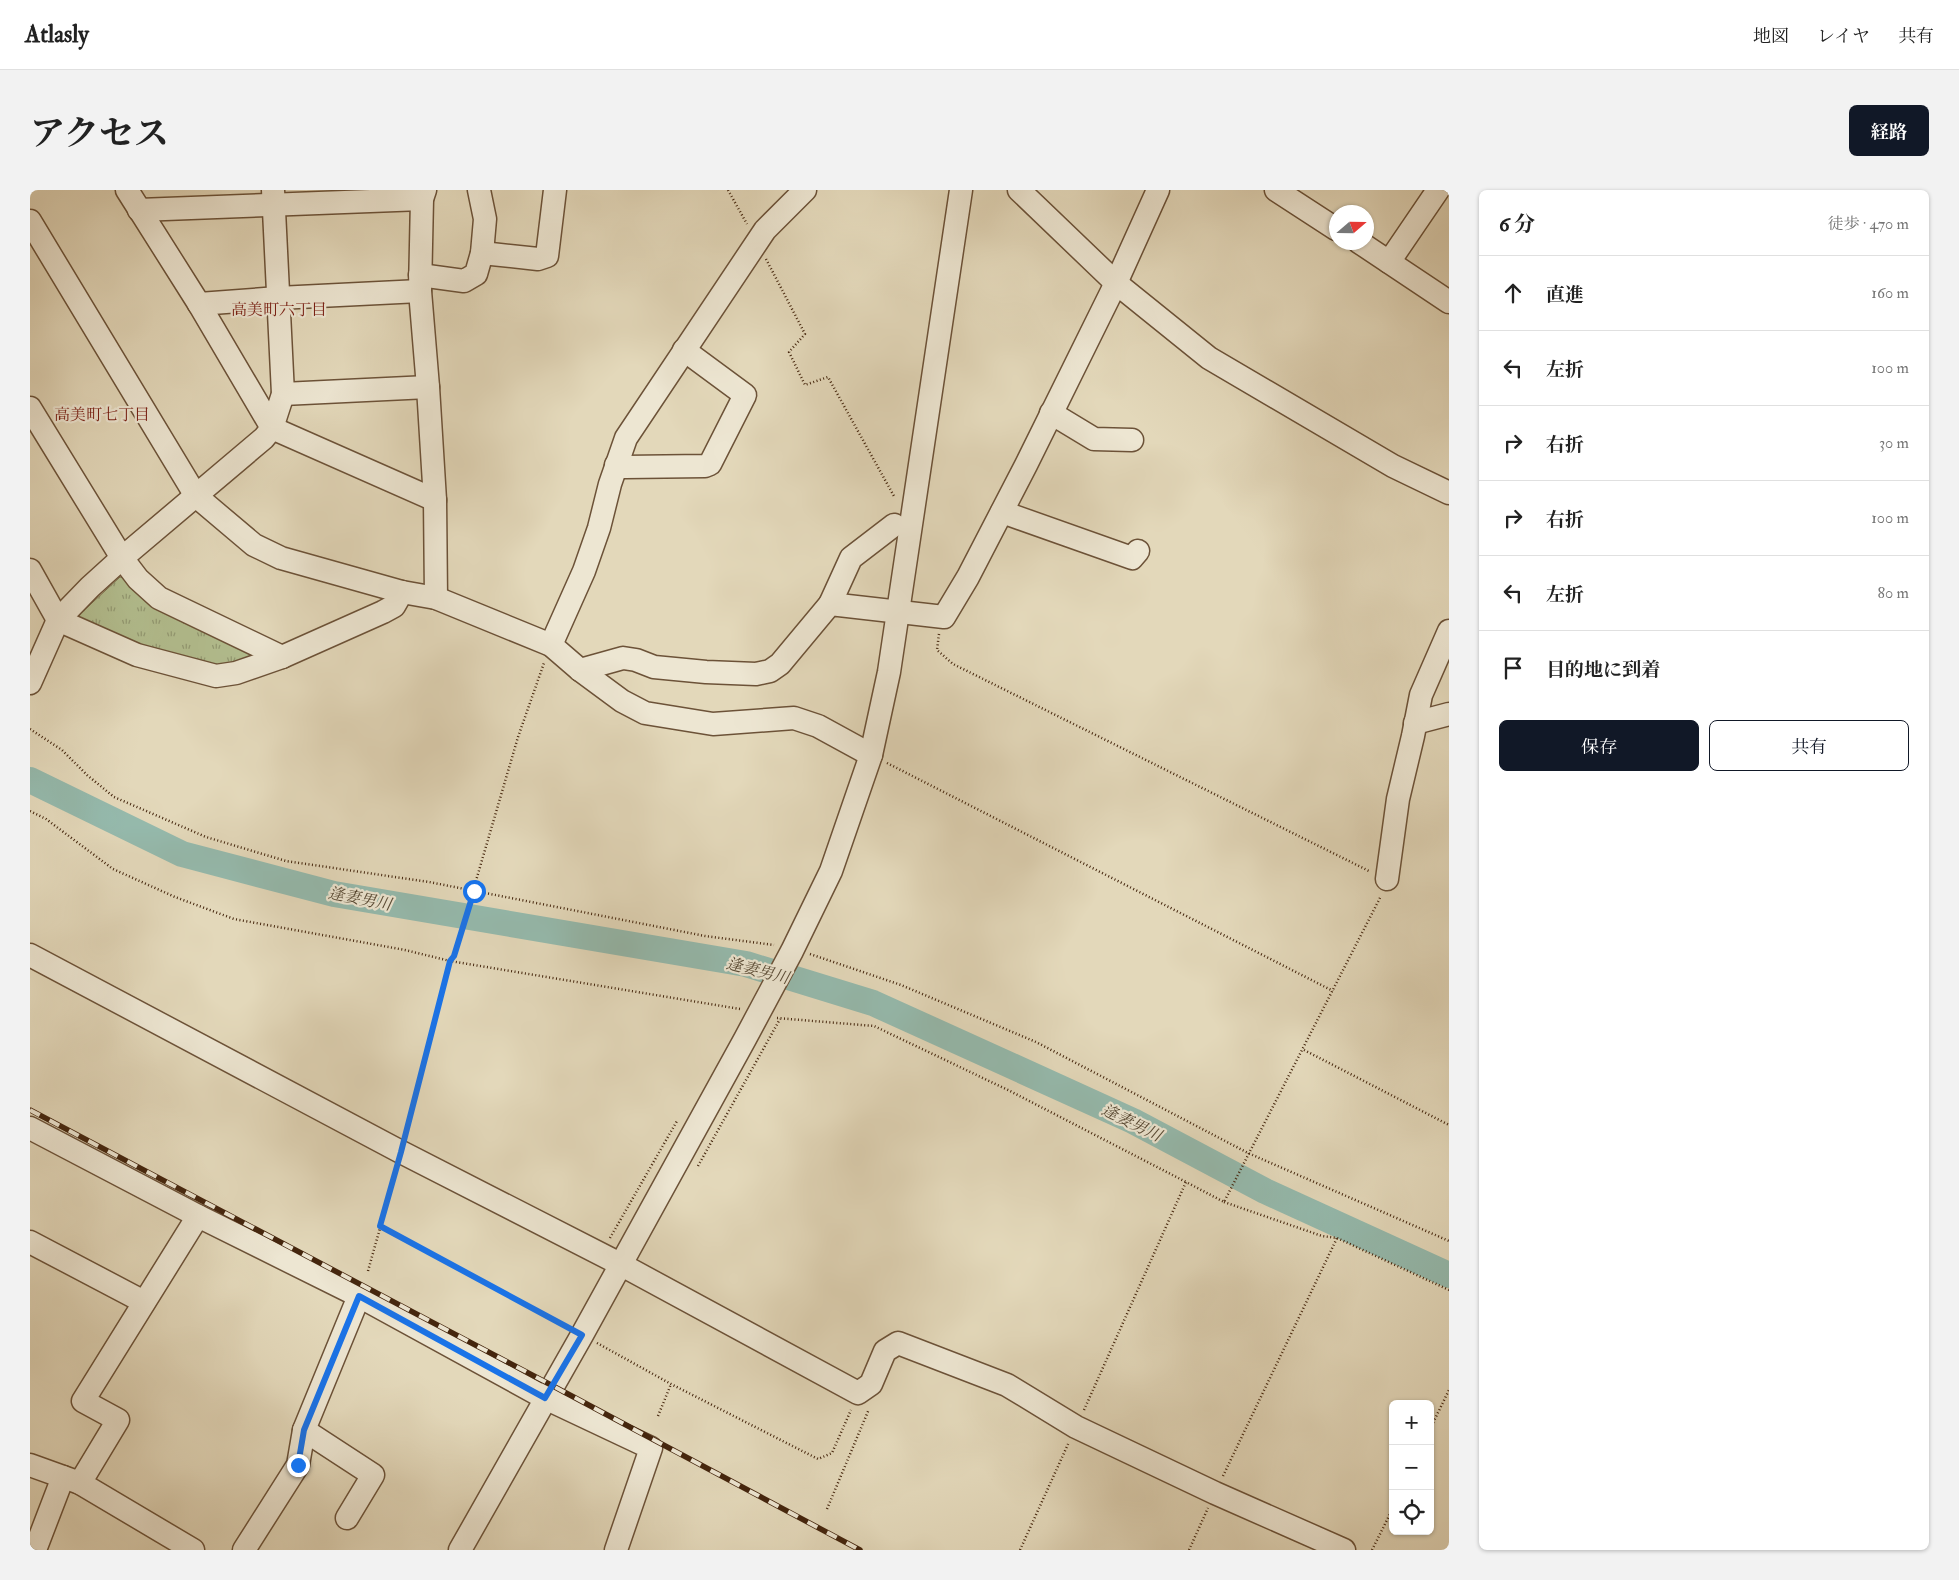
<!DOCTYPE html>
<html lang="ja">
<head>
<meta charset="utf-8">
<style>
  body { margin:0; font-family:"IM FELL Double Pica","Noto Serif JP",serif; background:#f2f2f2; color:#222 }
  .controls { position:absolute; right:15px; bottom:15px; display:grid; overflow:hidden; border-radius:8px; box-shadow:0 1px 4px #0004 }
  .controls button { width:45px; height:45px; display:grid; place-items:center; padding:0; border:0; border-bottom:1px solid #e0e0e0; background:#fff; color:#222; font:25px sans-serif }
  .compass { position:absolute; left:1299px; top:15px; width:45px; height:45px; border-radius:50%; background:#fff; box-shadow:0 1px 4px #0004; rotate:70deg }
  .stop { position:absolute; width:15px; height:15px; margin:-11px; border:4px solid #1a73e8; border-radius:50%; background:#fff }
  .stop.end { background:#1a73e8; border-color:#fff; box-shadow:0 1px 5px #0008 }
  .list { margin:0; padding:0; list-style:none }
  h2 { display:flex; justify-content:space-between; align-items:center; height:65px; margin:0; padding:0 20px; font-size:21px }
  h2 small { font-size:16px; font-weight:400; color:#767676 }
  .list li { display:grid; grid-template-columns:32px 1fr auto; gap:15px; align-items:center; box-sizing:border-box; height:75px; padding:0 20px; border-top:1px solid #e0e0e0 }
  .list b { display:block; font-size:19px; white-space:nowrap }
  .list em { font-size:16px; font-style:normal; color:#767676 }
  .actions { display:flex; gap:10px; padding:15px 20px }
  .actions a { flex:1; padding:11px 0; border:1px solid #111827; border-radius:8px; text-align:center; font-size:18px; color:#111827 }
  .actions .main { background:#111827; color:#fff }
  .icon { flex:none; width:28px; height:28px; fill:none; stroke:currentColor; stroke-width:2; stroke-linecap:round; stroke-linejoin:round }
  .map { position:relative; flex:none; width:1419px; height:1360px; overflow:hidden; border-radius:8px }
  header { display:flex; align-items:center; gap:30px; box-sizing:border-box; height:70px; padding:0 25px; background:#fff; border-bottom:1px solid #e0e0e0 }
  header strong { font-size:24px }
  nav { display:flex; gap:28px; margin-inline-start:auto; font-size:18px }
  .intro { display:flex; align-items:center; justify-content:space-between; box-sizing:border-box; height:120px; padding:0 30px }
  h1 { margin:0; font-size:35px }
  .button { padding:12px 22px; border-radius:8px; background:#111827; color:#fff; font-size:18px; font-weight:700 }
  main { display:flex; gap:30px; padding:0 30px }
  aside { flex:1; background:#fff; border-radius:8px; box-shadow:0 1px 4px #0004 }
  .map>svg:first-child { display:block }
  .park { fill:url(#park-tufts); stroke:#7c724e }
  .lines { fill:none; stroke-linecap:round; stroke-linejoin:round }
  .river { stroke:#95baad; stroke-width:26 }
  .minor-casing { stroke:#6c5238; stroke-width:25 }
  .path { stroke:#44250d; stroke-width:2.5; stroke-dasharray:1 2.5; stroke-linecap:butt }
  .minor { stroke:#ede6d2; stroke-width:22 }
  .rail-casing { stroke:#44250d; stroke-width:5.5 }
  .rail { stroke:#ede6d2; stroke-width:4; stroke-dasharray:11; stroke-linecap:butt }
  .route { stroke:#1a73e8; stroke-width:6 }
  .labels { text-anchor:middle; stroke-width:4.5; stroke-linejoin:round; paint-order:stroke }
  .neighbourhood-label { font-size:16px; fill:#7a1f14; stroke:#ede6d2 }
  .water-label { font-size:16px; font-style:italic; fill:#584a35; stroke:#ede6d2 }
</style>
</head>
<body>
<header>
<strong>Atlasly</strong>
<nav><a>地図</a><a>レイヤ</a><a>共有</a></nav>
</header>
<div class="intro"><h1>アクセス</h1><a class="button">経路</a></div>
<main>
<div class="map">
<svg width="1419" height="1360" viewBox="0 0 1419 1360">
  <defs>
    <pattern id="park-tufts" width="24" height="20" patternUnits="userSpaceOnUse" patternTransform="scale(1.25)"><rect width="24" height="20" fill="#b3bf90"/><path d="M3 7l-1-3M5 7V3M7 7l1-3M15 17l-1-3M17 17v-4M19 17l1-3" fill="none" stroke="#939b74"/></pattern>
  </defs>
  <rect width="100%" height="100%" fill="#e3d8ba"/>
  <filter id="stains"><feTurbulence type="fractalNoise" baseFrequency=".004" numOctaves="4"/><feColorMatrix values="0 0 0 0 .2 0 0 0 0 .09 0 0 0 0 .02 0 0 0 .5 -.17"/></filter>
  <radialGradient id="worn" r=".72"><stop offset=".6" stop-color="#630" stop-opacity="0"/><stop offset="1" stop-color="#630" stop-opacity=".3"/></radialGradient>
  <polygon class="park" points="90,387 100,389 234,463 186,483 47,434 50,424"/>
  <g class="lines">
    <polyline class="river" points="0,590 152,664 304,704 716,774 843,813 1103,931 1235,1001 1419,1085"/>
    <defs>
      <g id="minor">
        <polyline points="97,0 169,114 242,238 405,310"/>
        <polyline points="395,0 392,9 390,101 398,197 405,310 406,408"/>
        <polyline points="989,0 1086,93 1179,168 1363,276 1419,303"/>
        <polyline points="1246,0 1306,39"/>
        <polyline points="109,20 392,9"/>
        <polyline points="0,31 166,306 224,355 251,368 372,402 406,408 521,455 550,480 592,511 615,523 683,534 764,528 788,536 841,565"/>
        <polyline points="1329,52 1419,112"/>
        <polyline points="452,63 508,69 517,66 525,0"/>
        <polyline points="1359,72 1408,0"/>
        <polyline points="390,85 434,91 446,84 452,63 455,29 449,0"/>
        <polyline points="169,114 248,108 390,101"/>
        <polyline points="253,204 398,197"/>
        <polyline points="0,218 92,368 108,389 129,408 252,467"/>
        <polyline points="1021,223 1064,249 1102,250"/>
        <polyline points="586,275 595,277 675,276 680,274 715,205 654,160"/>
        <polyline points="972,322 1102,368 1108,361"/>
        <polyline points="0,380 28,430 107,465 186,486 206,483 252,467 353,422 364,416 372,402"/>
        <polyline points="800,414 821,368 864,335"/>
        <polyline points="521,455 554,381 569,338 580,294 596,248 735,40 775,0"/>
        <polyline points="550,480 593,468 606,470 624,477 676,482 726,484 740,481 750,474 800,414 914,427 938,387 996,275 1086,93 1128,0"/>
        <polyline points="0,493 28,430 60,397 92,368 234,248 242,238 253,204 243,0"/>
        <polyline points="1385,533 1419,524"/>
        <polyline points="1357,689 1368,609 1383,546 1391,505 1419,441"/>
        <polyline points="0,765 371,962 590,1074 828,1203 841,1194 855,1161 868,1153 977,1195 1046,1237 1185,1303 1314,1360"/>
        <polyline points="0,938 168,1026 329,1106 515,1208 621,1258 586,1360"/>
        <polyline points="0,1052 114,1112"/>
        <polyline points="274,1240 343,1285 317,1328"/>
        <polyline points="0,1275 50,1293 163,1360"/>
        <polyline points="50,1293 88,1230 53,1211 168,1026"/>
        <polyline points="5,1360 33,1287"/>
        <polyline points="214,1360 268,1275 274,1240 329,1106"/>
        <polyline points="430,1360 552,1145 715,849 762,761 801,681 841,565 859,482 931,0"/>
      </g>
    </defs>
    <use href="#minor" class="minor-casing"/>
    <g class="path">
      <polyline points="698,0 717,34"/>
      <polyline points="736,69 775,144 759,162 775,195 798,187 865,308"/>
      <polyline points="909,444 907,460 923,474 1339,681"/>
      <polyline points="0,539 32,560 57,585 84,607 176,647 256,671 399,692 675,746 744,755"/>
      <polyline points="857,573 1303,801"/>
      <polyline points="0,621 16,629 83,679 145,707 204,729 375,760 420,771 710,819"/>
      <polyline points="780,764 871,795 1006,852 1218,963 1419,1051"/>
      <polyline points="747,828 844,836 978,900 1156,992"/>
      <polyline points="1274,860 1419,935"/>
      <polyline points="376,944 420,771 424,766 488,547 514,473"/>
      <polyline points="668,976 750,829"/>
      <polyline points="1194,1012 1292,1046 1307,1048 1419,1100"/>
      <polyline points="350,1036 536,1136"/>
      <polyline points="580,1048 647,931"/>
      <polyline points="338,1081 366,981"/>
      <polyline points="567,1153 641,1194 788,1269 802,1263 821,1220"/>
      <polyline points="1054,1220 1156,992 1194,1012 1351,706"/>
      <polyline points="628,1226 641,1194"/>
      <polyline points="1400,1239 1419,1200"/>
      <polyline points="1193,1286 1307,1048"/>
      <polyline points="797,1319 839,1219"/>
      <polyline points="990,1360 1039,1252"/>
      <polyline points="1159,1360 1178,1318"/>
      <polyline points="1342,1360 1363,1318"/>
    </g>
    <use href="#minor" class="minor"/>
    <defs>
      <polyline id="rail" points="0,920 523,1196 830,1360"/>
    </defs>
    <use href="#rail" class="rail-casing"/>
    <use href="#rail" class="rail"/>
  </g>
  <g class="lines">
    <polyline class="route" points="268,1275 274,1240 329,1106 515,1208 552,1145 350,1036 371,962 420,771 424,766 444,701"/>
  </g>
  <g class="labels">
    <g class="neighbourhood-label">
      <text x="249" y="125">高美町六丁目</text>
      <text x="72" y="230">高美町七丁目</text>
    </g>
    <g class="water-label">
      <text transform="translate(330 708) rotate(11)" y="6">逢妻男川</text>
      <text transform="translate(728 780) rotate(14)" y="6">逢妻男川</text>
      <text transform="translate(1102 932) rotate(26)" y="6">逢妻男川</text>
    </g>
  </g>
  <rect width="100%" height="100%" filter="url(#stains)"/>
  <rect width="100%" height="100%" fill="url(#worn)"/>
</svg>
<div class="controls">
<button>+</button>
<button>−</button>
<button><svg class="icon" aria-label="locate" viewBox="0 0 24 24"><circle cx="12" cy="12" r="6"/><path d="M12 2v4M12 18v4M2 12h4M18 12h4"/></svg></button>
</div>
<svg class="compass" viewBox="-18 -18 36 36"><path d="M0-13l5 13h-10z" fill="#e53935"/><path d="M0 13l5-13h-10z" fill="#767676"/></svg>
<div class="stop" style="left:444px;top:701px"></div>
<div class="stop end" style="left:268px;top:1275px"></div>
</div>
<aside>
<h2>6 分<small>徒歩 · 470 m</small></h2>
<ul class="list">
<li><svg class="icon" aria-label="ahead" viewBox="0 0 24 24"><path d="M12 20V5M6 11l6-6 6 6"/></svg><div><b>直進</b></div><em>160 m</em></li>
<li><svg class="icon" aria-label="left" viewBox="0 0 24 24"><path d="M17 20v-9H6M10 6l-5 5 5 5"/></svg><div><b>左折</b></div><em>100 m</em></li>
<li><svg class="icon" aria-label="right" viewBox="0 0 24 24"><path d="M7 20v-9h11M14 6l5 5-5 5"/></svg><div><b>右折</b></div><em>30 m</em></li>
<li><svg class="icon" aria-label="right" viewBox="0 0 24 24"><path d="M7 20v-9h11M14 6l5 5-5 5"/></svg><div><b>右折</b></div><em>100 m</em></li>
<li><svg class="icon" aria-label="left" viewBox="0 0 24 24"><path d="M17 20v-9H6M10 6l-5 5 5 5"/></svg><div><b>左折</b></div><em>80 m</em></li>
<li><svg class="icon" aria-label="arrive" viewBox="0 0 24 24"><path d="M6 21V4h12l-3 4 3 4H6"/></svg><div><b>目的地に到着</b></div></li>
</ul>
<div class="actions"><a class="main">保存</a><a>共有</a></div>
</aside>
</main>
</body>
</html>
